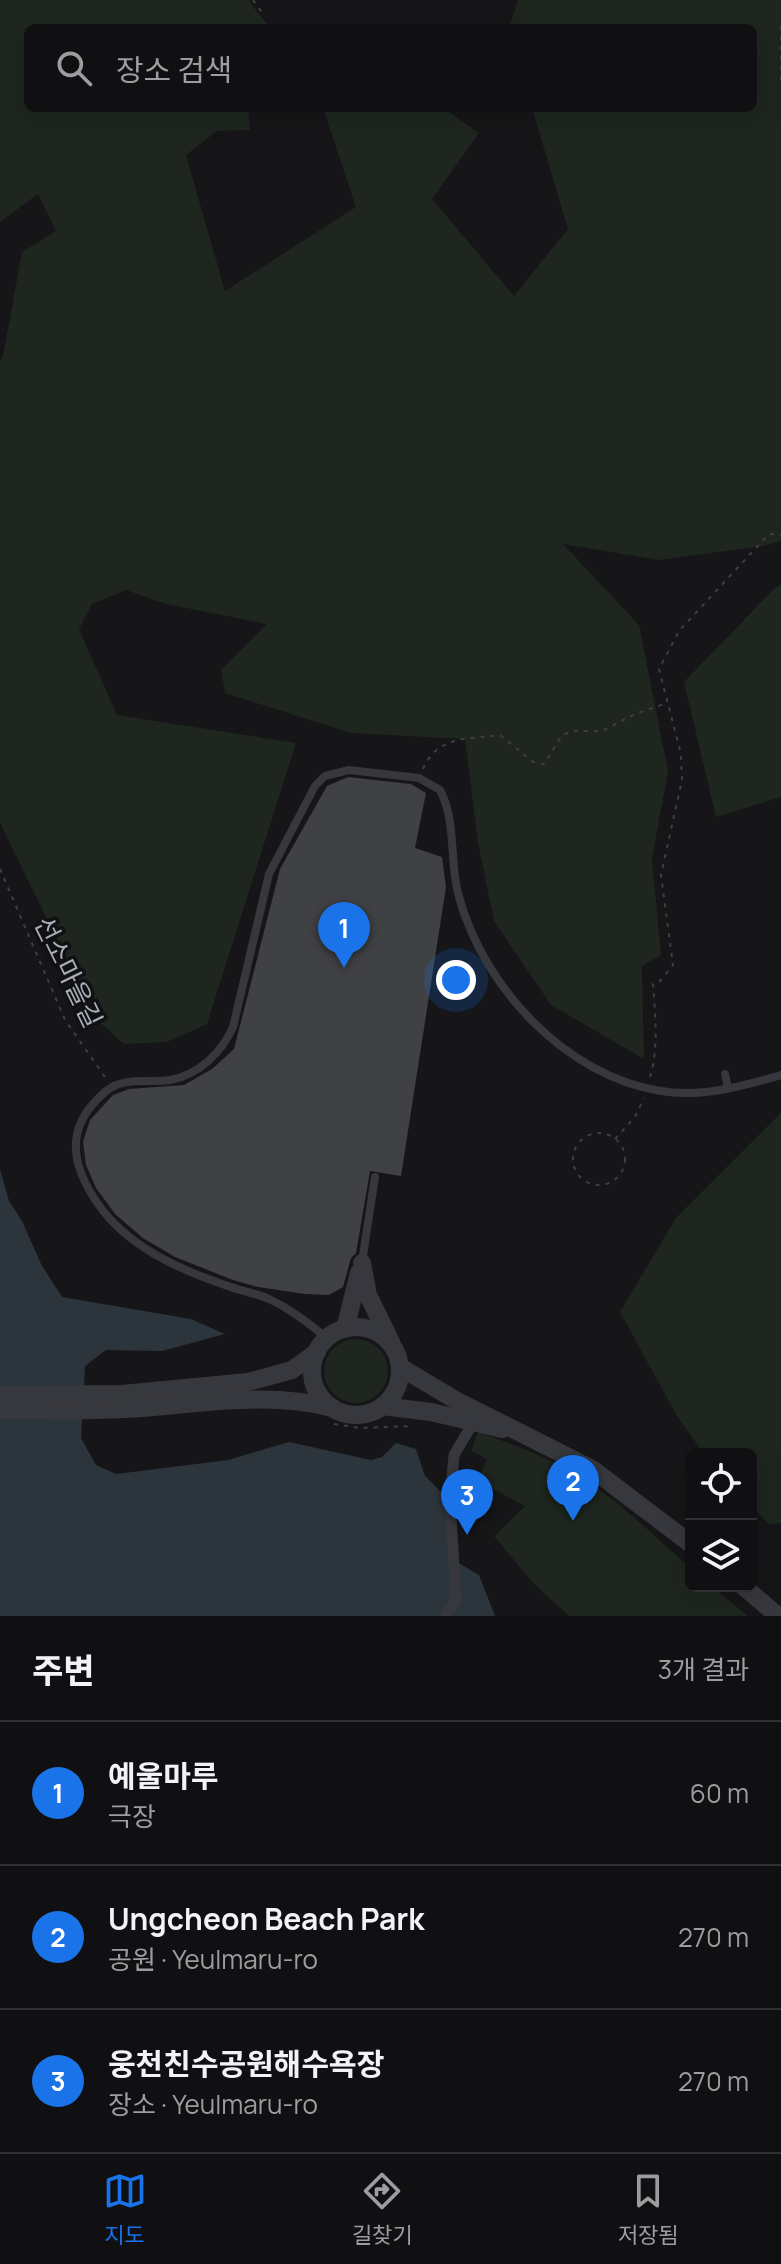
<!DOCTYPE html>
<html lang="ko">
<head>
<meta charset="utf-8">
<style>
  body { margin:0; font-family:Manrope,"Noto Sans KR",sans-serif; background:#19191b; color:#f1f3f6 }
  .controls { position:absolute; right:24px; bottom:24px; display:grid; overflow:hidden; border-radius:12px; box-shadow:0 8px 32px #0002 }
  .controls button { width:72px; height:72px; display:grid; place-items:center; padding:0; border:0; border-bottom:2px solid #303032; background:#101012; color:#f1f3f6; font:40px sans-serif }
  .you { position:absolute; left:456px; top:980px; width:28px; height:28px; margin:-20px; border:6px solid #fff; border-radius:50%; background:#1a73e8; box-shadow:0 0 0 12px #1a73e833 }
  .badge { display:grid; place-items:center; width:52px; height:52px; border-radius:50%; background:#1a73e8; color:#fff; font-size:26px; font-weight:700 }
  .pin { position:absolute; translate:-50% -66px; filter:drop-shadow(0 2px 4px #0008) }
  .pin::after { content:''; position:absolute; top:42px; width:28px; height:24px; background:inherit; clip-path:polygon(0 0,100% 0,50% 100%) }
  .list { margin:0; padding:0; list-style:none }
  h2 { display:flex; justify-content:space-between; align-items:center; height:104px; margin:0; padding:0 32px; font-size:34px }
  h2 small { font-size:26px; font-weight:400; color:#9c9d9f }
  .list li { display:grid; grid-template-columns:52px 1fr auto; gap:24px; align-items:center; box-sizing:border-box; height:144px; padding:0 32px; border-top:2px solid #303032 }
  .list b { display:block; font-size:30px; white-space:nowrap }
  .list p { margin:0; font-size:26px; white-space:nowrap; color:#9c9d9f }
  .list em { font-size:26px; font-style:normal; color:#9c9d9f }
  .icon { flex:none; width:44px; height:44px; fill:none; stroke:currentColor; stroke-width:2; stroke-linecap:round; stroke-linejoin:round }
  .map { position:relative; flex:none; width:781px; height:1616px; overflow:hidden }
  .search { position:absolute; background:#101012; box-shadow:0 8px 32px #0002; left:24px; right:24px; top:24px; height:88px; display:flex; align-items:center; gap:20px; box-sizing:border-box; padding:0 28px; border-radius:12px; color:#9c9d9f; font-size:30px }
  .sheet { height:536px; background:#101012 }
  nav { display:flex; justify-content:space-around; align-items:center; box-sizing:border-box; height:112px; border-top:2px solid #303032; background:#101012; font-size:22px; color:#9c9d9f }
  nav a { display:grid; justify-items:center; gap:4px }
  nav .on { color:#1a73e8 }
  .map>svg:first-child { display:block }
  .green { fill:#1e261f }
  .water { fill:#2c353c }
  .building { fill:#404145 }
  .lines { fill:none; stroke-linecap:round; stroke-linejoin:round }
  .path { stroke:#3d3f44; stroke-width:2; stroke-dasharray:4 6; stroke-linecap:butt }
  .service { stroke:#37383d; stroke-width:8 }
  .pedestrian { stroke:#37383d; stroke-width:11 }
  .tertiary { stroke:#37383d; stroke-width:18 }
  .labels { text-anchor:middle; stroke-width:7; stroke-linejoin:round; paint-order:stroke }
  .street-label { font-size:26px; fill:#a8adb8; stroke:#111113 }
</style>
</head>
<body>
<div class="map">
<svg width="781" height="1616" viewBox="0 0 781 1616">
  <rect width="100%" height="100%" fill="#161618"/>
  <g class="green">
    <polygon points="0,0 249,0 259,15 272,28 28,28 28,108 248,108 250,130 217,131 186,155 225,291 356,207 323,108 443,108 479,133 432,199 514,296 568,229 532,108 753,108 753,28 509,28 518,0 781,0 781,541 763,546 659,560 563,544 639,625 668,771 652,859 661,955 642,966 644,1059 551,1005 494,921 478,843 465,739 351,733 225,693 221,670 267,624 166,604 126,590 92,604 79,629 117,715 296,743 207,1024 167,1042 124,1044 96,1019 0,823 0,361 3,356 22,252 56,231 38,194 0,222"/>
    <polygon points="781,584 781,797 716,817 684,682 774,589"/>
    <polygon points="781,1113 781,1523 769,1524 751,1506 751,1454 704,1454 677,1416 620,1312 676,1218"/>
    <circle cx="356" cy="1371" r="32"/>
    <path d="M478,1432C510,1443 541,1455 570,1471C615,1496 652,1535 691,1568V1586H711L748,1616H569L534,1584L494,1536L525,1506L478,1481L487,1459L471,1451Z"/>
  </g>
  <polygon class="water" points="0,1169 9,1201 22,1221 41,1264 62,1297 191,1319 225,1334 162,1351 106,1350 85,1366 81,1438 96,1465 116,1474 228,1460 289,1442 371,1460 382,1457 396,1443 416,1449 425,1476 450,1501 457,1562 479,1575 495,1616 0,1616"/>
  <polygon class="building" points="348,777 411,784 426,793 415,848 442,857 446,887 401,1176 370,1171 356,1253 351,1258 343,1287 329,1295 305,1294 258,1287 233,1280 175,1257 143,1238 115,1214 96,1188 86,1165 83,1142 90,1120 113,1095 129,1089 184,1085 212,1069 234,1049 280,869 327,786"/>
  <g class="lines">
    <g class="path">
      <polyline points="253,0 263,14"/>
      <polyline points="781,26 781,86"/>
      <path d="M423,769C438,735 469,739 500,735L533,762L544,764L562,735L573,731H602L635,714L667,703"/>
      <polyline points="0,869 65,1020 105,1077"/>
      <path d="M650,1077C659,1049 655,1013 653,984L660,981L673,965L661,875L682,780L681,754L659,669L679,631L769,534L781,535"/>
      <circle cx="599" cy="1159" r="26"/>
      <polyline points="615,1139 635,1117 644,1098"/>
      <polyline points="334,1424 360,1428 411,1426"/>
    </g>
    <g class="service">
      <polyline points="725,1074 728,1088"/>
      <polyline points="362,1262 375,1177"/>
      <path d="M327,1338C309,1324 292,1310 271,1300C257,1293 240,1291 225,1285C178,1269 127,1246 98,1204C76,1172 64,1137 93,1104C99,1097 107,1089 116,1085C134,1078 152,1083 170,1080C199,1075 222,1052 233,1027L269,874L315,786L325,776L349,770L419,778L440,790C457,822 449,863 459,897C484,988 566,1076 661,1091C701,1098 743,1086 781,1075"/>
    </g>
    <polyline class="pedestrian" points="446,1616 456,1600 450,1501 454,1455 473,1423"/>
    <g class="tertiary">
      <polyline points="362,1263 368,1295 391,1342"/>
      <circle cx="356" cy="1371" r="44"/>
      <polyline points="345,1329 359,1273"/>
      <polyline points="400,1367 457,1401 592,1469 691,1544"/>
      <polyline points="0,1395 122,1394 248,1382 292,1370 317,1352"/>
      <polyline points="382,1406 431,1412 502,1429"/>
      <path d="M0,1410C41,1410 83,1411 124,1409C193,1406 264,1390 333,1408"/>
      <polyline points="743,1586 778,1616"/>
    </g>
  </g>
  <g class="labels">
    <g class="street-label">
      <text transform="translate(68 972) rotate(64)" y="9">선소마을길</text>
    </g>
  </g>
</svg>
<div class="controls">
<button><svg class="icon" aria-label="locate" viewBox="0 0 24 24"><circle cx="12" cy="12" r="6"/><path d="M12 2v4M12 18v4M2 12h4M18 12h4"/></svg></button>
<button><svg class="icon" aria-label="layers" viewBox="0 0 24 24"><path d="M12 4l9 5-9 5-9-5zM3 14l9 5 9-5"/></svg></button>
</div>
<div class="you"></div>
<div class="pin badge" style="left:344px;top:968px">1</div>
<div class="pin badge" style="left:573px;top:1521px">2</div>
<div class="pin badge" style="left:467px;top:1535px">3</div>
<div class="search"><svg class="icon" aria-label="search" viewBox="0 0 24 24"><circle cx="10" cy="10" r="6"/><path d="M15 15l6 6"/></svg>장소 검색</div>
</div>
<section class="sheet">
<h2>주변<small>3개 결과</small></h2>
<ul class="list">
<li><span class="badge">1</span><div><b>예울마루</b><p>극장</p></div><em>60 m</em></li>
<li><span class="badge">2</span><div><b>Ungcheon Beach Park</b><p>공원 · Yeulmaru-ro</p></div><em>270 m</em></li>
<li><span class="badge">3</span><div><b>웅천친수공원해수욕장</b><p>장소 · Yeulmaru-ro</p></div><em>270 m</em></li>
</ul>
</section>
<nav>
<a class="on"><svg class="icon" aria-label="map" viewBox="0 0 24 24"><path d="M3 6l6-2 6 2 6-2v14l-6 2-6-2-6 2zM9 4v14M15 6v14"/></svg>지도</a>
<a><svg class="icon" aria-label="directions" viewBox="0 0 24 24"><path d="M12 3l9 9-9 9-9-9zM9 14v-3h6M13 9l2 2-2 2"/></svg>길찾기</a>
<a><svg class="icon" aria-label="saved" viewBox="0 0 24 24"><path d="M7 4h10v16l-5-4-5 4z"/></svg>저장됨</a>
</nav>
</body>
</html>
